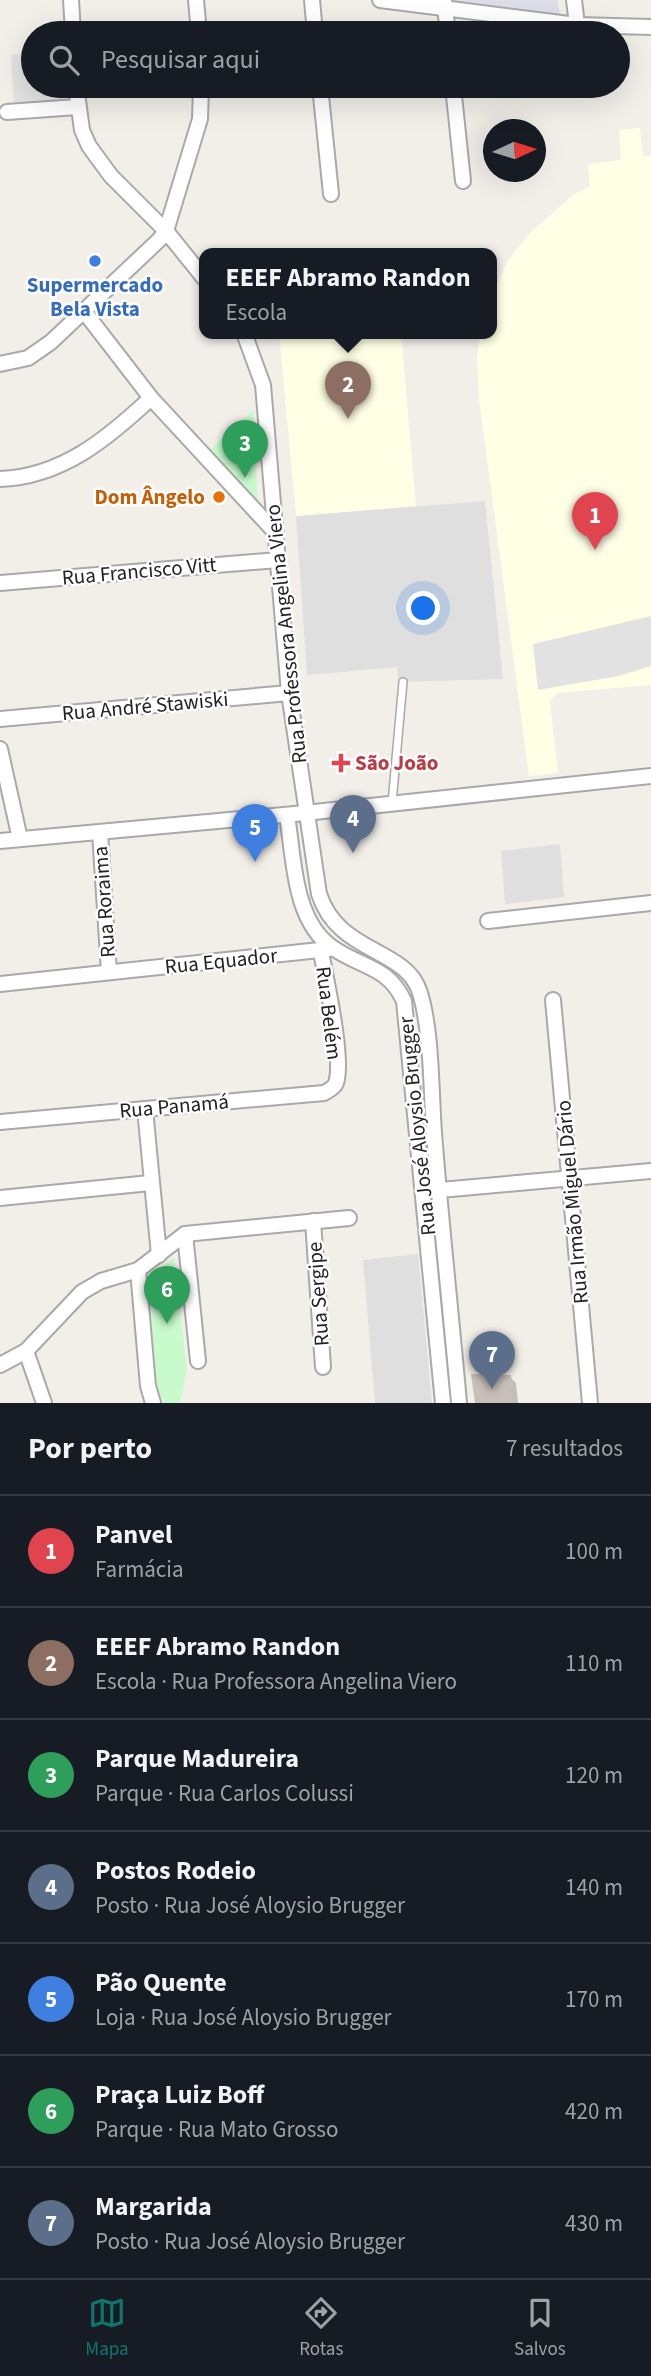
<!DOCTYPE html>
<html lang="pt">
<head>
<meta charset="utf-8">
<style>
  body { margin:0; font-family:"Source Sans 3",sans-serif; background:#20242c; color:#f1f3f6 }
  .compass { position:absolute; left:483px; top:119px; width:63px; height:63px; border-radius:50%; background:#171b24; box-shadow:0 7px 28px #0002; rotate:86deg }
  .you { position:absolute; left:424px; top:609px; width:24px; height:24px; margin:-18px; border:5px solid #fff; border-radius:50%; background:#1a73e8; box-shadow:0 0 0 10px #1a73e833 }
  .badge { display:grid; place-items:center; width:46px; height:46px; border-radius:50%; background:#0f766e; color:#fff; font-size:23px; font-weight:700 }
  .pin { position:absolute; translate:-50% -58px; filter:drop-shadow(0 2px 4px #0008) }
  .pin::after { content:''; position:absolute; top:37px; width:24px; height:21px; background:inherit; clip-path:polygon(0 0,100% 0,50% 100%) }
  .popup { position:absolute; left:199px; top:248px; width:298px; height:91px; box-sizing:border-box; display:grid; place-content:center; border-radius:14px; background:#171b24; filter:drop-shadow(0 2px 5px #0005); font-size:23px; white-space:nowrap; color:#9ea1a6 }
  .popup b { font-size:26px; color:#f1f3f6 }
  .popup::after { content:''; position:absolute; left:50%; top:100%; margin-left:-14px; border:14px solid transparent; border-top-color:#171b24 }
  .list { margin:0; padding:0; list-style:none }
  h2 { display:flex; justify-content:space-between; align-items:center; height:91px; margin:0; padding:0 28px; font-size:30px }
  h2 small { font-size:23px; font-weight:400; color:#9ea1a6 }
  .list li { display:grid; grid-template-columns:46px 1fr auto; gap:21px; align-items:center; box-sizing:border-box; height:112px; padding:0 28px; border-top:2px solid #363941 }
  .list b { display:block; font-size:26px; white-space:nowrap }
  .list p { margin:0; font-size:23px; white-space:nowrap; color:#9ea1a6 }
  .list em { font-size:23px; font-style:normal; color:#9ea1a6 }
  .icon { flex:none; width:38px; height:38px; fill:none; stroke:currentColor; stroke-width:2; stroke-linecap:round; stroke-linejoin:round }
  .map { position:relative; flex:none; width:651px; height:1403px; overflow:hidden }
  .search { position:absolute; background:#171b24; box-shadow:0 7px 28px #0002; left:21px; right:21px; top:21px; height:77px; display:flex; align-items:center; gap:18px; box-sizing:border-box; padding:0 24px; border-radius:38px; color:#9ea1a6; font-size:26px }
  .sheet { height:875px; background:#171b24 }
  nav { display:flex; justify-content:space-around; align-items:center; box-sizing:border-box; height:98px; border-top:2px solid #363941; background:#171b24; font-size:19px; color:#9ea1a6 }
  nav a { display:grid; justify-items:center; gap:4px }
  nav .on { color:#0f766e }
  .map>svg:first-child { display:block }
  .residential { fill:#e0dfdf }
  .education { fill:#ffffe5 }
  .park { fill:#c8facc }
  .parking { fill:#e2e2e2 }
  .plaza { fill:#dddde8 }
  .shadow { fill:#0003 }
  .building { fill:#c7bfb8 }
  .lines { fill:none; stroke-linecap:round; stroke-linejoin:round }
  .service-casing { stroke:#a9a9a9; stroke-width:10 }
  .minor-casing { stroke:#a9a9a9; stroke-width:18 }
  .service { stroke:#fff; stroke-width:7 }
  .minor { stroke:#fff; stroke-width:14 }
  .shop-dot { fill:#3f7fe0; stroke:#fff; stroke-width:2.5 }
  .food-dot { fill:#e8710a; stroke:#fff; stroke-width:2.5 }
  .health-dot { fill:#e0444e; stroke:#fff; stroke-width:2.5 }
  .labels { text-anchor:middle; stroke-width:5; stroke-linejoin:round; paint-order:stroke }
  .shop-label { font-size:21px; font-weight:bold; fill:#366cbe; stroke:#fff }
  .food-label { font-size:21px; font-weight:bold; fill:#c56008; stroke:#fff; text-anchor:end }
  .street-label { font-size:21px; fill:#222; stroke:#fff }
  .health-label { font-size:21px; font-weight:bold; fill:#be3a42; stroke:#fff; text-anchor:start }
</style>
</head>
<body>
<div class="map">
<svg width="651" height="1403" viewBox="0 0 651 1403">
  <rect width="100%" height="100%" fill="#f2efe9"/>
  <g class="residential">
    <polygon points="485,501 503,679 398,682 397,667 307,675 296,516"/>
    <polygon points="560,844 564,897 505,904 501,851"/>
    <polygon points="418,1254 432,1403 375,1403 363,1260"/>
  </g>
  <g class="education">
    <polygon points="640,128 643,156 651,156 651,685 557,693 550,701 558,773 529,776 479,399 477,358 480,333 492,333 492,294 508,260 531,232 573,195 590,186 588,164 621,160 619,130"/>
    <polygon points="279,333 401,333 416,506 296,516"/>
  </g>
  <g class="park">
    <polygon points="253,410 258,505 210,450"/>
    <polygon points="174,1257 187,1370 180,1403 164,1403 157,1389 149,1279"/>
  </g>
  <g class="parking">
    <polygon points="33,53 33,86 62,86 63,102 14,107 11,55"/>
    <polygon points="651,616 651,666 619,676 538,690 533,644"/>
  </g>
  <polygon class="plaza" points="454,0 558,0 560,17 455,2"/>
  <polygon class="shadow" points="473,1376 510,1377 516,1383 518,1403 476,1403"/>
  <polygon class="building" points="471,1374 511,1375 513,1403 475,1403"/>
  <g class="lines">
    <defs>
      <polyline id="service" points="392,803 403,682"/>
      <g id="minor">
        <polyline points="71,0 73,33"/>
        <polyline points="196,0 199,33"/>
        <polyline points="312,0 315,33"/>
        <polyline points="380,0 577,25 651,27"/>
        <polyline points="444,0 448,33"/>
        <polyline points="574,0 577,25"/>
        <polyline points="76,86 82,130 89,146 111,176 166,231 204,278"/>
        <polyline points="320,86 331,194"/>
        <polyline points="453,86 463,181"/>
        <polyline points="7,112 77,107"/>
        <polyline points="83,310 151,398 275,532"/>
        <path d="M244,333L263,385L289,693L319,894C338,953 404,948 419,990C432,1028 431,1092 434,1133C441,1223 451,1313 459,1403"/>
        <polyline points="0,364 28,358 51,342 160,239 166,231 200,119 201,86"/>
        <path d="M0,479C62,477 108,438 151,398"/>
        <polyline points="0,583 278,560"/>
        <polyline points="0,719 289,693"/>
        <polyline points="0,749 20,839"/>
        <path d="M287,815C294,858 293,921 333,948C362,968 388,966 404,1001L443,1403"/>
        <polyline points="100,832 109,972"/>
        <polyline points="0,841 305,813 651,776"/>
        <polyline points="488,921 651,903"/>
        <polyline points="0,984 329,949"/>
        <polyline points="553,1000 590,1403"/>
        <polyline points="145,1109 159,1255"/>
        <path d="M0,1122L324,1093C329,1090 334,1088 336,1083C344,1059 326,979 321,952"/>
        <polyline points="429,1191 651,1171"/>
        <polyline points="0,1198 150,1183"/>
        <polyline points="313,1221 323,1367"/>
        <polyline points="185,1234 198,1361"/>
        <polyline points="138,1270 148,1386 153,1403"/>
        <polyline points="26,1351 44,1403"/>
        <polyline points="0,1365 26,1351 82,1292 101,1281 138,1270 185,1234 349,1218"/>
      </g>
    </defs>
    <use href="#service" class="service-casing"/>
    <use href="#minor" class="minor-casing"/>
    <use href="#service" class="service"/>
    <use href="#minor" class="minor"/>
  </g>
  <circle class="shop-dot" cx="95" cy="261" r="7"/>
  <circle class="food-dot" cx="219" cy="497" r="7"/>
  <path class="health-dot" d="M337.5 752.5h7v7h7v7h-7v7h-7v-7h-7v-7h7z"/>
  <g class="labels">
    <g class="shop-label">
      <text x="95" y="292">Supermercado<tspan x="95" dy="24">Bela Vista</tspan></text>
    </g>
    <g class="food-label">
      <text x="205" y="504">Dom Ângelo</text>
    </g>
    <g class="street-label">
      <text transform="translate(139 571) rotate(-5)" y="7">Rua Francisco Vitt</text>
      <text transform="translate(286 634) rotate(-96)" y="7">Rua Professora Angelina Viero</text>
      <text transform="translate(145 706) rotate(-5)" y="7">Rua André Stawiski</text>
      <text transform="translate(104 902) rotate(-94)" y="7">Rua Roraima</text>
      <text transform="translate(221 961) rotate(-6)" y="7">Rua Equador</text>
      <text transform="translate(329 1013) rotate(83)" y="7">Rua Belém</text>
      <text transform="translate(174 1106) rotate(-5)" y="7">Rua Panamá</text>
      <text transform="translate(417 1126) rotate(-96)" y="7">Rua José Aloysio Brugger</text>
      <text transform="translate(572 1202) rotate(-95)" y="7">Rua Irmão Miguel Dário</text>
      <text transform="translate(318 1294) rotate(-94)" y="7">Rua Sergipe</text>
    </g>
    <g class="health-label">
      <text x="355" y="770">São João</text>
    </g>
  </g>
</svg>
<svg class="compass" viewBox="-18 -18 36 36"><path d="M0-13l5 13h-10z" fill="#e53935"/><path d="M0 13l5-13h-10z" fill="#9ea1a6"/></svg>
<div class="you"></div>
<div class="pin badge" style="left:595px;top:550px;background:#e0444e">1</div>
<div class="pin badge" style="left:348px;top:419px;background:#8d6e63">2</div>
<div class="popup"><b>EEEF Abramo Randon</b>Escola</div>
<div class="pin badge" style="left:245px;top:478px;background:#2e9e5b">3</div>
<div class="pin badge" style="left:353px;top:853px;background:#5c6f8a">4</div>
<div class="pin badge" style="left:255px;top:862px;background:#3f7fe0">5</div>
<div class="pin badge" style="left:167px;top:1324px;background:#2e9e5b">6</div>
<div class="pin badge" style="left:492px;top:1389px;background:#5c6f8a">7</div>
<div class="search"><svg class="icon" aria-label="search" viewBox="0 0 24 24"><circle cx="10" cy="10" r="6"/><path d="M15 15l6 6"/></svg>Pesquisar aqui</div>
</div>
<section class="sheet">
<h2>Por perto<small>7 resultados</small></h2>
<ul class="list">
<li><span class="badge" style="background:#e0444e">1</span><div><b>Panvel</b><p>Farmácia</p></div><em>100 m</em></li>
<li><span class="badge" style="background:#8d6e63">2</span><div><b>EEEF Abramo Randon</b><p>Escola · Rua Professora Angelina Viero</p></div><em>110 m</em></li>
<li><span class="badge" style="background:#2e9e5b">3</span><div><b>Parque Madureira</b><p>Parque · Rua Carlos Colussi</p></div><em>120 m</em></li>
<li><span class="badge" style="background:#5c6f8a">4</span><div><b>Postos Rodeio</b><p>Posto · Rua José Aloysio Brugger</p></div><em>140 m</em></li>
<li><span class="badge" style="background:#3f7fe0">5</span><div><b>Pão Quente</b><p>Loja · Rua José Aloysio Brugger</p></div><em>170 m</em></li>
<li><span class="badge" style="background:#2e9e5b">6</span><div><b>Praça Luiz Boff</b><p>Parque · Rua Mato Grosso</p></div><em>420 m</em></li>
<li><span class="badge" style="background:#5c6f8a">7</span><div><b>Margarida</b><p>Posto · Rua José Aloysio Brugger</p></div><em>430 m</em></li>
</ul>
</section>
<nav>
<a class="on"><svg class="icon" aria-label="map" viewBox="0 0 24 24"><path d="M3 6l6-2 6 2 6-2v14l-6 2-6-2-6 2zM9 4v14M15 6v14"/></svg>Mapa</a>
<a><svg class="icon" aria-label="directions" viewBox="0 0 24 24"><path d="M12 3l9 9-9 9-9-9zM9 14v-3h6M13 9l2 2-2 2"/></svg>Rotas</a>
<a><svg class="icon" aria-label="saved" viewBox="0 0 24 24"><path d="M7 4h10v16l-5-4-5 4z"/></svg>Salvos</a>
</nav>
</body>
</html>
